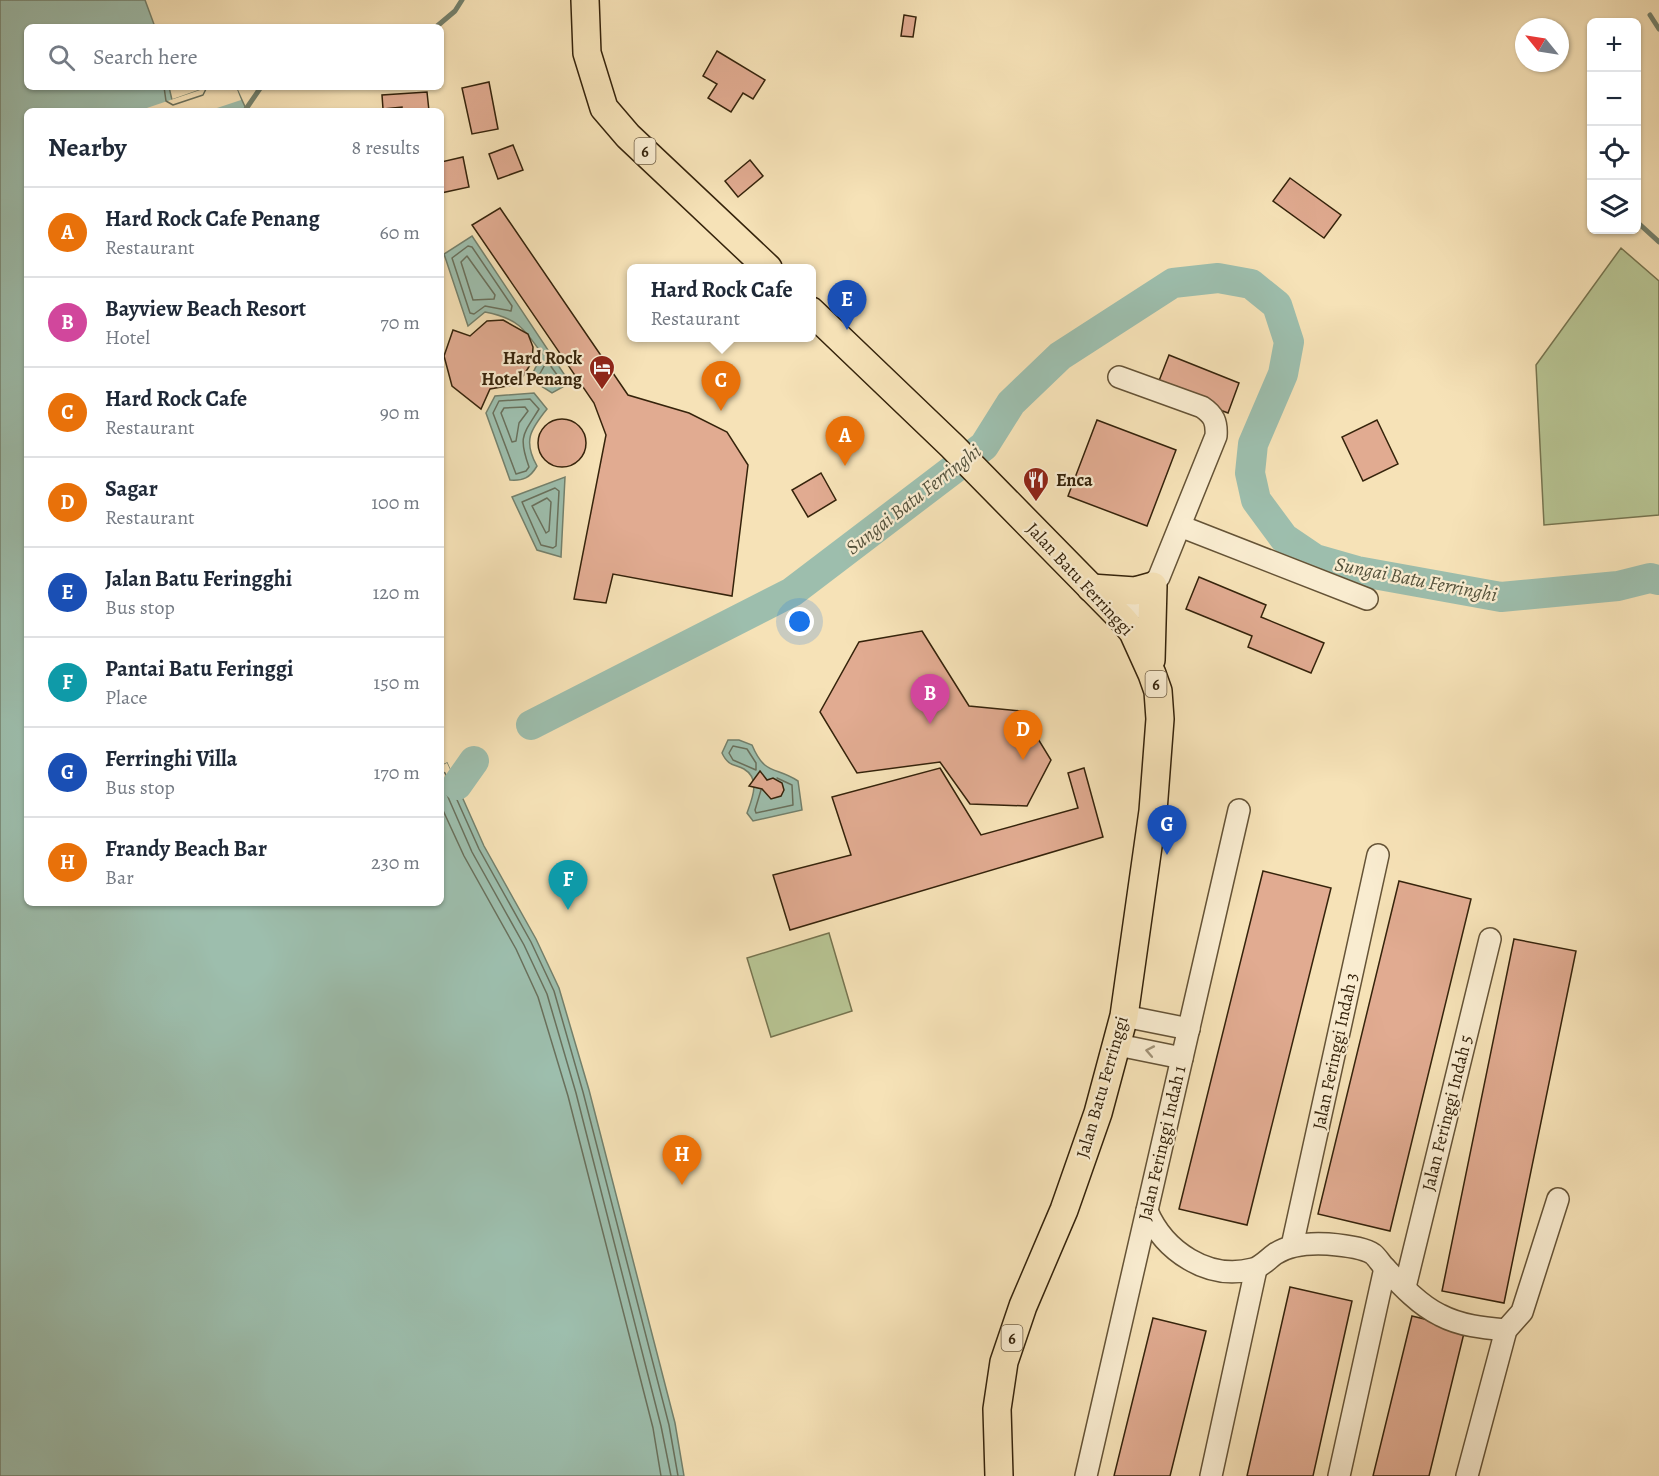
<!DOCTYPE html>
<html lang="en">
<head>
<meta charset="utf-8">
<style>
  body { margin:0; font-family:Alegreya,serif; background:#f2f2f3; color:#1f2937 }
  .controls { position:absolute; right:18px; top:18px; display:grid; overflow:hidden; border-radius:9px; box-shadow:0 2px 4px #0004 }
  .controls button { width:54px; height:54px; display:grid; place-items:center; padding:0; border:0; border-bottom:2px solid #e0e1e3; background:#fff; color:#1f2937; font:30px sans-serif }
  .compass { position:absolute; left:1515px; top:18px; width:54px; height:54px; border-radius:50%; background:#fff; box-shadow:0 2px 4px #0004; rotate:300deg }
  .you { position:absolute; left:800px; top:622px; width:21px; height:21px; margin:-15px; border:4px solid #fff; border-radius:50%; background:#1a73e8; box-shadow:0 0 0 9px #1a73e833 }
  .badge { display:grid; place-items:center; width:39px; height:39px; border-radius:50%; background:#8f2418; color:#fff; font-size:20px; font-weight:700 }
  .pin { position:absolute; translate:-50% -50px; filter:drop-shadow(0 2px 3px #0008) }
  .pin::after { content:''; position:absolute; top:32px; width:21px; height:18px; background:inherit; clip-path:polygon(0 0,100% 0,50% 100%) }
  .popup { position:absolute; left:627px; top:264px; width:189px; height:78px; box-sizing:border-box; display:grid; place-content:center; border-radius:9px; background:#fff; filter:drop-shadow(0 2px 4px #0005); font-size:20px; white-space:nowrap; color:#747a83 }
  .popup b { font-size:22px; color:#1f2937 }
  .popup::after { content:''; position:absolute; left:50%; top:100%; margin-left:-12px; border:12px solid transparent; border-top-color:#fff }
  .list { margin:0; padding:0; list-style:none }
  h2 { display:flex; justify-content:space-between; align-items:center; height:78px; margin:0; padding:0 24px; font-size:26px }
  h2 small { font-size:20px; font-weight:400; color:#747a83 }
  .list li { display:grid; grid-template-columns:39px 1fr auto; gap:18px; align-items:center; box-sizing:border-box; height:90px; padding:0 24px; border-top:2px solid #e0e1e3 }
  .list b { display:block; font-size:22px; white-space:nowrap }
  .list p { margin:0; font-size:20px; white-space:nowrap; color:#747a83 }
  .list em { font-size:20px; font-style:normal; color:#747a83 }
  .icon { flex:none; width:33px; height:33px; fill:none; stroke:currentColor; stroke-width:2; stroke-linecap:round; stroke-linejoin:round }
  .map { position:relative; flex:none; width:1659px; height:1476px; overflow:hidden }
  .search { position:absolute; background:#fff; box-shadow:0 2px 4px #0004; left:24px; top:24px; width:420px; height:66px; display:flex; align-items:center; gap:15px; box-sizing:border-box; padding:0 21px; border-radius:9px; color:#747a83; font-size:22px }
  .panel { position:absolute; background:#fff; box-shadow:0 2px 4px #0004; left:24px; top:108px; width:420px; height:798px; border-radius:9px }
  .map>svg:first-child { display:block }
  .green { fill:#b7c493; stroke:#76744f; stroke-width:1.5 }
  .water { fill:#9dbead; stroke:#73806c; stroke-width:1.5 }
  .pier { fill:#f6e2b7 }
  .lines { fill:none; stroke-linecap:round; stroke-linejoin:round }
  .shore { stroke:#69705c; stroke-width:1.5 }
  .stream { stroke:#73806c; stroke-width:5 }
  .river { stroke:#9dbead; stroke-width:30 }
  .building { fill:#e1ab91; stroke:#35230b; stroke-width:1.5 }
  .minor-casing { stroke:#655336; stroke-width:24 }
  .major-casing { stroke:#35230b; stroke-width:30 }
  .minor { stroke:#f9ecd0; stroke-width:21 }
  .major { stroke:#f6e2b7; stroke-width:27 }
  .oneway { stroke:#a19277 }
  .labels { text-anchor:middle; stroke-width:4.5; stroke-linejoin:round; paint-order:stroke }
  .shield { fill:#f9ecd0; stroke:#705f46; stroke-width:1.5 }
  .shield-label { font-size:16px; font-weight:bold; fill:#35230b }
  .poi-label { font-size:18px; font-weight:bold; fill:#35230b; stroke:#f9ecd0; text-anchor:end }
  .street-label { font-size:18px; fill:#35230b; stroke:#f9ecd0 }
  .water-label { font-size:20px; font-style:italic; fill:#54523c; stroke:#f9ecd0 }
</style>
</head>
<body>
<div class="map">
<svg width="1659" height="1476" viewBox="0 0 1659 1476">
  <rect width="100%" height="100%" fill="#f6e2b7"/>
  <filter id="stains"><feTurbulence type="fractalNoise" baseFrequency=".00333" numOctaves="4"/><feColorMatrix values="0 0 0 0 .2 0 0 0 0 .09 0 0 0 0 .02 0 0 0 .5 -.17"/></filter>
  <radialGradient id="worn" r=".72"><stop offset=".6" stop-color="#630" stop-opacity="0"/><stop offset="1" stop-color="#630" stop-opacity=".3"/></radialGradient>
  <g class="green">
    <polygon points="1621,248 1659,281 1659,515 1544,525 1536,365"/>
    <polygon points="829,933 852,1011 771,1037 747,958"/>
  </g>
  <g class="water">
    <polygon points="0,0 145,0 155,27 27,27 27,87 169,87 172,100 209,87 236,87 247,111 27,111 27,903 441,903 441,766 447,763 484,846 536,939 559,988 589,1090 675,1423 684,1476 0,1476"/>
    <path d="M472,236L570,383L552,393L530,379L542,354C524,328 517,318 485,312L468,326L444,254Z"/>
    <path d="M534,393L547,409C530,430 523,441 537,466C530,478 523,481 510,480L486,413L495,396Z"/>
    <polygon points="565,477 561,557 537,550 512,497"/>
    <path d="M728,740H739L752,745C765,776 775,766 798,781L802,810L753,821L747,813C752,799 761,779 744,769C734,764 728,766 722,753Z"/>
  </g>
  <g class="pier">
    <polygon points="209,87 236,87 241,100 208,111 138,111"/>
    <polygon points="447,763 454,778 441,784 441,766"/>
  </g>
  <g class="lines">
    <g class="shore">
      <polyline points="164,87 166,101 173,105 203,95 207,87"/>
      <polygon points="468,246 472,247 512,306 511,311 485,306 474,314 470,313 452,258"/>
      <polygon points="467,256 495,295 494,299 473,300 461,262"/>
      <polygon points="547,361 560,379 553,386 538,377"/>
      <path d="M530,399L539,409C523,435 518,436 529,467L526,471L516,474L493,413L499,401Z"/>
      <polygon points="525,407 528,411 519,423 516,441 512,442 501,413 504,408"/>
      <polygon points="555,488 559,491 556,546 553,548 541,545 522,502"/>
      <polygon points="547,498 551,502 549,531 546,533 532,506"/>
      <polygon points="733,746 747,749 756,763 756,770 733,760 729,753"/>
      <polyline points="441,771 445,773 479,849 531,942 554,991 583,1092 669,1425 678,1476"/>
      <polyline points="441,781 472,852 524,945 547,994 576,1093 661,1426 671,1476"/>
      <polyline points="761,790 755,810 756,813 793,805 792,785 777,778"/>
      <polyline points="441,806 464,856 516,949 538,997 568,1096 653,1428 661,1476"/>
    </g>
    <g class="stream">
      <polyline points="1650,15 1659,29"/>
      <polyline points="436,27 455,11 462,0"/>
      <polyline points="246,109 261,87"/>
      <polyline points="1636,221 1659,242"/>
    </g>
    <g class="river">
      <polyline points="531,725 792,592 984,446 1011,403 1060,356 1173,283 1218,278 1251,284 1277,305 1289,342 1283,374 1253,444 1250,473 1256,500 1284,538 1315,559 1357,571 1501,597 1618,586 1650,578 1659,580"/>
      <polyline points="457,785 474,761"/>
    </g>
  </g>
  <g class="building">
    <polygon points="904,15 916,17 913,37 901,36"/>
    <polygon points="717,51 765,80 753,99 743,93 731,112 708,98 717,84 703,76"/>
    <polygon points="489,82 498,129 472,134 462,88"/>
    <polygon points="427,92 429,111 402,111 402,107 383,109 382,95"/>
    <polygon points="513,145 523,170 498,179 489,154"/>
    <polygon points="463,157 469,187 441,193 441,162"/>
    <polygon points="750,160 763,176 738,197 725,181"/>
    <polygon points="1290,178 1341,215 1324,238 1273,201"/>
    <polygon points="500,208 628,395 689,413 727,432 748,465 732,596 613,574 606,603 574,599 606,435 594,403 472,225"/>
    <polygon points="503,320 528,334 533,347 532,362 518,384 490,389 481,409 452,386 444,356 453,330 470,336 487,321"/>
    <polygon points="1169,355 1239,383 1228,413 1157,386"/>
    <circle cx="562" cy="443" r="24"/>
    <polygon points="1097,420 1176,450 1147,526 1068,496"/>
    <polygon points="1377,420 1398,464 1363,481 1342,437"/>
    <polygon points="821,473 836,500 808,517 792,490"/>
    <polygon points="1199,577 1266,605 1261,617 1324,643 1311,673 1248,647 1252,636 1186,609"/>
    <polygon points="922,631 969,706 1021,711 1051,760 1027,806 970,804 940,762 857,773 820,712 859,642"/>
    <polygon points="940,768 981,835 1078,808 1068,773 1084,768 1103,837 790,930 773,875 851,855 832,797"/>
    <polygon points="760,771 767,780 773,778 782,783 784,790 781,796 771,799 762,789 749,786"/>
    <polygon points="1263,871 1331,888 1247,1225 1179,1209"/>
    <polygon points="1399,881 1471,899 1390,1231 1318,1214"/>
    <polygon points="1514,939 1576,951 1504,1303 1442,1291"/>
    <polygon points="1290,1287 1352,1301 1313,1476 1247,1476"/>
    <polygon points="1412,1316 1465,1329 1429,1476 1373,1476"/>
    <polygon points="1153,1318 1206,1331 1170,1476 1114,1476"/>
  </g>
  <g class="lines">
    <defs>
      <g id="minor">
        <path d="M1119,377L1202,407C1214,415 1217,422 1216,436L1159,577L1123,620"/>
        <polyline points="1180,526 1367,599"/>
        <polyline points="1124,1016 1189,1029"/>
        <polyline points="1118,1045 1182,1058"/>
        <path d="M1147,1211C1164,1251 1208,1281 1253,1269C1261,1267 1268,1259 1275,1254C1290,1244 1311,1243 1328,1244C1340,1245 1363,1247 1373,1254C1377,1257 1381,1264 1385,1268C1400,1284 1419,1305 1440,1315C1461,1326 1484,1328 1506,1330"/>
        <polyline points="1292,1246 1378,855"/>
        <polyline points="1405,1287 1490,939"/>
        <polyline points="1086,1476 1239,810"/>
        <polyline points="1211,1476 1256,1269"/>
        <polyline points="1339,1476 1385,1268"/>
        <polyline points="1467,1476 1506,1330 1522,1312 1558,1199"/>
      </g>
      <g id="major">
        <polyline points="585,0 587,53 604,108 628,136 768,268"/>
        <polyline points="811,311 952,446 1123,620 1133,632 1152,674 1158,691 1160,719 1153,811 1124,1016 1098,1113 1064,1210 1023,1306 1004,1362 997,1409 999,1476"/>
        <polyline points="1091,588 1135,591 1153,586 1151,660"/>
      </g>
    </defs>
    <use href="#minor" class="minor-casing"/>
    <use href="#major" class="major-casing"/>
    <use href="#minor" class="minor"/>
    <use href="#major" class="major"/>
  </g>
  <defs><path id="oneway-chevron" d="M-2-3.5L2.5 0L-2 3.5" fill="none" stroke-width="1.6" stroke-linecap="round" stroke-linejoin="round" transform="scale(1.5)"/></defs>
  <use class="oneway" href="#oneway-chevron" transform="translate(1150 1051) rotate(-169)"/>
  <defs>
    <symbol id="hotel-pin" viewBox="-11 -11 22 30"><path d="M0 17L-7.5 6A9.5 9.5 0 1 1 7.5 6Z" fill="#8f2418" stroke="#f9ecd0"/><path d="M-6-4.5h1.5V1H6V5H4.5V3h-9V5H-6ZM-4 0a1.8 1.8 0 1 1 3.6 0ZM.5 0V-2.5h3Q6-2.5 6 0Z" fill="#fff"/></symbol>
    <symbol id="restaurant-pin" viewBox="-11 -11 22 30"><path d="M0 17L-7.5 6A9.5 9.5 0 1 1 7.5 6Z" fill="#8f2418" stroke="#f9ecd0"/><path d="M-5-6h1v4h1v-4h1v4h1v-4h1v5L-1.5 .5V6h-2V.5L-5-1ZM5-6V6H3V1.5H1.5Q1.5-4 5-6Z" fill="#fff"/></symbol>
  </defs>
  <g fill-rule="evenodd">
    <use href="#hotel-pin" x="587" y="353" width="30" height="40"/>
    <use href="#restaurant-pin" x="1021" y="465" width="30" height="40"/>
  </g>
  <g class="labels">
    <g class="shield">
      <rect x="634.5" y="138" width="21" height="26" rx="4.5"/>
      <rect x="1145.5" y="671" width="21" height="26" rx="4.5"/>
      <rect x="1001.5" y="1325" width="21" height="26" rx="4.5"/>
    </g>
    <g class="shield-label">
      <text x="645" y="157">6</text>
      <text x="1156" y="690">6</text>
      <text x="1012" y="1344">6</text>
    </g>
    <g class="poi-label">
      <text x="582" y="364">Hard Rock<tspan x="582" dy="21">Hotel Penang</tspan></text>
      <text x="1056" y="486" text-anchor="start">Enca</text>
    </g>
    <g class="street-label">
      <text transform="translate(1080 579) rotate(47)" y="6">Jalan Batu Ferringgi</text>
      <text transform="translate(1335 1051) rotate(-78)" y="6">Jalan Feringgi Indah 3</text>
      <text transform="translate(1102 1087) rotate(-74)" y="6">Jalan Batu Ferringgi</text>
      <text transform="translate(1447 1113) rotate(-76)" y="6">Jalan Feringgi Indah 5</text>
      <text transform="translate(1162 1143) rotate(-77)" y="6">Jalan Feringgi Indah 1</text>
    </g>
    <g class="water-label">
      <text transform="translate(913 499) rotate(-38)" y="7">Sungai Batu Ferringhi</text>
      <text transform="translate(1416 579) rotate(11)" y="7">Sungai Batu Ferringhi</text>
    </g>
  </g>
  <rect width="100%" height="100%" filter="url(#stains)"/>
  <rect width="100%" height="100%" fill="url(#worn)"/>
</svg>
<div class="controls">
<button>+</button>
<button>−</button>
<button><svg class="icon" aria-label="locate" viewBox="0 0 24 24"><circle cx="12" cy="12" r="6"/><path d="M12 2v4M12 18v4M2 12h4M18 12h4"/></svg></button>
<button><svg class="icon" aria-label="layers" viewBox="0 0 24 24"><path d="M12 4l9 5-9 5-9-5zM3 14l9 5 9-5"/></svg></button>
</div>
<svg class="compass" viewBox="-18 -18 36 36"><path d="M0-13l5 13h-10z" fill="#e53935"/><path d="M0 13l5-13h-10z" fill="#747a83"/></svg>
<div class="you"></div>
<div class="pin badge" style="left:845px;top:466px;background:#e8710a">A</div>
<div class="pin badge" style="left:930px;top:724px;background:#d1479c">B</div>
<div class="pin badge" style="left:721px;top:411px;background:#e8710a">C</div>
<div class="popup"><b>Hard Rock Cafe</b>Restaurant</div>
<div class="pin badge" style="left:1023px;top:760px;background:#e8710a">D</div>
<div class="pin badge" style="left:847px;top:330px;background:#1a4fb4">E</div>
<div class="pin badge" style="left:568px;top:910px;background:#0f9aa8">F</div>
<div class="pin badge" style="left:1167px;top:855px;background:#1a4fb4">G</div>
<div class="pin badge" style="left:682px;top:1185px;background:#e8710a">H</div>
<div class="search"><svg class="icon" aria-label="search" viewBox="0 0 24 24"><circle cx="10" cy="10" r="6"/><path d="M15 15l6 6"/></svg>Search here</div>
<section class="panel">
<h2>Nearby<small>8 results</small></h2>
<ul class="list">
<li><span class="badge" style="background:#e8710a">A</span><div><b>Hard Rock Cafe Penang</b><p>Restaurant</p></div><em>60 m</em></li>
<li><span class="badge" style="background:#d1479c">B</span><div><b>Bayview Beach Resort</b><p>Hotel</p></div><em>70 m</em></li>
<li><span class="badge" style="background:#e8710a">C</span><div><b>Hard Rock Cafe</b><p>Restaurant</p></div><em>90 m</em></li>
<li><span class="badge" style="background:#e8710a">D</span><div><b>Sagar</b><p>Restaurant</p></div><em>100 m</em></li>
<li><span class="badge" style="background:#1a4fb4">E</span><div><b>Jalan Batu Feringghi</b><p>Bus stop</p></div><em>120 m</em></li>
<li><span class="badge" style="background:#0f9aa8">F</span><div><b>Pantai Batu Feringgi</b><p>Place</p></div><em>150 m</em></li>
<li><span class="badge" style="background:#1a4fb4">G</span><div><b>Ferringhi Villa</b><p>Bus stop</p></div><em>170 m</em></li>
<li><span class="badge" style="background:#e8710a">H</span><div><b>Frandy Beach Bar</b><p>Bar</p></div><em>230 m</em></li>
</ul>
</section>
</div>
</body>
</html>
